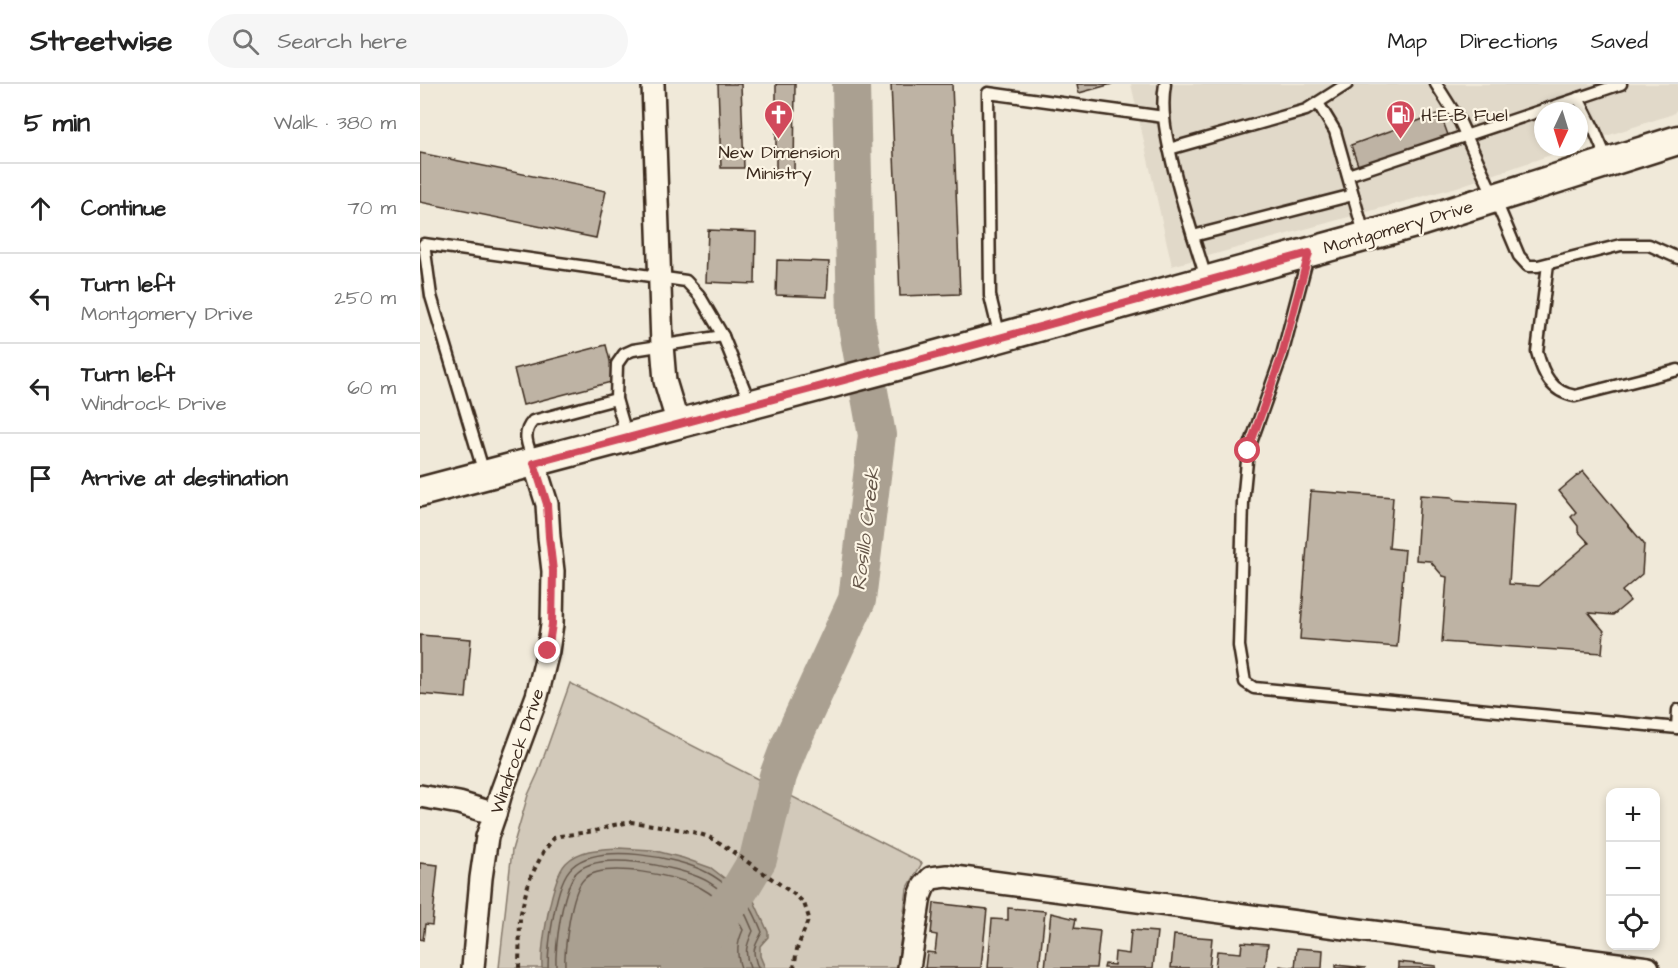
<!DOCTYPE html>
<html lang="en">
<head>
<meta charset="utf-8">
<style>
  body { margin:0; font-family:"Architects Daughter",sans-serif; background:#f6f6f6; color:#222 }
  .controls { position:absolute; right:18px; bottom:18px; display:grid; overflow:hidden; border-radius:12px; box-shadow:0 3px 9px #0003 }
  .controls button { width:54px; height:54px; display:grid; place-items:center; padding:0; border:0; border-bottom:2px solid #e0e0e0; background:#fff; color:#222; font:30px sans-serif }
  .compass { position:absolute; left:1114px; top:18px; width:54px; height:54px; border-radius:50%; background:#fff; box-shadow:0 3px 9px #0003; rotate:184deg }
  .stop { position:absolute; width:18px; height:18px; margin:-14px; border:4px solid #d1495b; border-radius:50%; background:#fff }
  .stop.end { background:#d1495b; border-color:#fff; box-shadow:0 2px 6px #0008 }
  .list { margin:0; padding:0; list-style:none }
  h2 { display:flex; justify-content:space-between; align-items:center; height:78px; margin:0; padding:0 24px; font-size:26px }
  h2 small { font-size:20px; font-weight:400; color:#767676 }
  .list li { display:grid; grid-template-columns:39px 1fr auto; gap:18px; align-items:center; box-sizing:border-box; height:90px; padding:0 24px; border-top:2px solid #e0e0e0 }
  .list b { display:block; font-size:22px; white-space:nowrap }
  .list p { margin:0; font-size:20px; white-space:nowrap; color:#767676 }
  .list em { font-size:20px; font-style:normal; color:#767676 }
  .icon { flex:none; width:33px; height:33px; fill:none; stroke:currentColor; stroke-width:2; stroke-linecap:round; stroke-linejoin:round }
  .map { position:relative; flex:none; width:1258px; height:884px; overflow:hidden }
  header { display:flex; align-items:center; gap:36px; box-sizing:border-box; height:84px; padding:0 30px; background:#fff; border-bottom:2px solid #e0e0e0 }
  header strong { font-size:28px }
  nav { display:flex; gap:33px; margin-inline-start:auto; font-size:21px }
  .search { width:420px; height:54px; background:#f6f6f6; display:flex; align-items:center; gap:15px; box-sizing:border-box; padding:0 21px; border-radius:33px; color:#767676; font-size:22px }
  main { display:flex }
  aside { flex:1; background:#fff }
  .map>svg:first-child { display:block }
  .built { fill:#e1d9c9 }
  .green { fill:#d2c9ba; stroke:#867a6c; stroke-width:1.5 }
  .water { fill:#aaa091; stroke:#7e7163; stroke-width:1.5 }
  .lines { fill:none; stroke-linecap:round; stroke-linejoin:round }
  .shore { stroke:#67594c; stroke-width:1.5 }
  .river { stroke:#aaa091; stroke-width:38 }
  .building { fill:#beb3a4; stroke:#3b2a1e; stroke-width:1.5 }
  .service-casing { stroke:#3b2a1e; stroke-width:15 }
  .minor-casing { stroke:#3b2a1e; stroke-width:26 }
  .secondary-casing { stroke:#3b2a1e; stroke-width:33 }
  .path { stroke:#3b2a1e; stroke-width:4; stroke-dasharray:4.5 4.5; stroke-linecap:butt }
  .service { stroke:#fcf5e5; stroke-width:10 }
  .minor { stroke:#fcf5e5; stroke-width:21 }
  .secondary { stroke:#fcf5e5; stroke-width:28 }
  .route { stroke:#d1495b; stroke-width:8 }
  .labels { text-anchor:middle; stroke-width:4.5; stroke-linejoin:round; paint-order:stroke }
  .poi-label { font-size:18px; fill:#3b2a1e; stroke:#fcf5e5; text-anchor:start }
  .street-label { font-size:18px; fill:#3b2a1e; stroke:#fcf5e5 }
  .water-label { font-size:20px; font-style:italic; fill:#625346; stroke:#fcf5e5 }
</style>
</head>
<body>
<header>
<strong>Streetwise</strong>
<div class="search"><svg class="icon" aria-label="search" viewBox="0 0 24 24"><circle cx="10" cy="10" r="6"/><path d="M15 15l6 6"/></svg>Search here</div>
<nav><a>Map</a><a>Directions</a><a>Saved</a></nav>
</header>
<main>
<aside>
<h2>5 min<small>Walk · 380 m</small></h2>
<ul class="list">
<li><svg class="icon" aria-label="ahead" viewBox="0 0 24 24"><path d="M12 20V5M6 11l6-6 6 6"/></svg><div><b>Continue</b></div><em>70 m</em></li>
<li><svg class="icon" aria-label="left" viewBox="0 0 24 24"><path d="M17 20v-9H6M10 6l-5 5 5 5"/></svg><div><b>Turn left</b><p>Montgomery Drive</p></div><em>250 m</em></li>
<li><svg class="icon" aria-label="left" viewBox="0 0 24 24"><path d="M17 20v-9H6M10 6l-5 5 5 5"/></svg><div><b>Turn left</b><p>Windrock Drive</p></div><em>60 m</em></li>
<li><svg class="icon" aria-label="arrive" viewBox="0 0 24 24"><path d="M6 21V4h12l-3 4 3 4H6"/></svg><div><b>Arrive at destination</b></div></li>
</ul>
</aside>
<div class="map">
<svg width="1258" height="884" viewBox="0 0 1258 884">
  <rect width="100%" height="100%" fill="#f0e9d9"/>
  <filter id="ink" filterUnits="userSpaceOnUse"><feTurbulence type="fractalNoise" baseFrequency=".0167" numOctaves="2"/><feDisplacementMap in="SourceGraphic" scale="12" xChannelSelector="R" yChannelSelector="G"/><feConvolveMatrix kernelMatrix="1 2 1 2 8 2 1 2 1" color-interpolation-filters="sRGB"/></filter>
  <g filter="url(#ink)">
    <polygon class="built" points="711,0 1258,0 1258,24 1253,30 1159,61 1159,27 1123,27 1123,63 1154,63 1037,103 752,182"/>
    <polygon class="green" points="150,599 502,779 487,805 477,884 79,884 92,766 108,711 118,689"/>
    <path class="water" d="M199,764L232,766L263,774L291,784L334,817L348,848V853L340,862V872L345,884H122C121,862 131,795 146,779C160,765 181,765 199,764Z"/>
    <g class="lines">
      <g class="shore">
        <path d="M128,884C128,862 135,798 152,783C179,758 258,773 288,789C298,794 320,811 328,820C334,827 338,839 342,848C334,865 331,864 338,884"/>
        <path d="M136,884C135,862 142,808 155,790C176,764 258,783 283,795C292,799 318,819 323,826C327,832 330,841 333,847C326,862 324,868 330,884"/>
        <path d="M145,884C144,866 151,807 164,795C184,776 259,792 281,804C292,810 305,821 314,830C318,834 320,841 323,846C317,859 316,870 321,884"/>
      </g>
      <polyline class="river" points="260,884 320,805 338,775 358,692 369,663 437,516 457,351 436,236 431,0"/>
    </g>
    <g class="building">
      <polygon points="298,0 321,0 324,84 301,84"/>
      <polygon points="356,0 375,0 374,90 356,90"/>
      <polygon points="471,0 532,0 540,210 480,212"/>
      <polygon points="657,0 692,0 659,9"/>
      <polygon points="1020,29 1028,51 939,84 931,61"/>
      <polygon points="0,69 186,107 176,154 0,118"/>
      <polygon points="288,146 336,148 335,200 286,198"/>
      <polygon points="357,176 409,178 407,213 356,211"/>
      <polygon points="186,261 195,297 103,321 94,285"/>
      <polygon points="1163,387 1224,460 1222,490 1202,507 1210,517 1193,531 1169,529 1184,547 1182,569 1022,558 1027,493 1023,492 1010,477 996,476 1000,411 1032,413 1035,416 1094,420 1089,500 1118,502 1169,459 1158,447 1158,442 1151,433 1156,428 1139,407"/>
      <polygon points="891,407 973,413 969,464 985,466 977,563 880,555"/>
      <polygon points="0,551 51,555 46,614 0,610"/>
      <polygon points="0,779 18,781 12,841 5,840 3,856 0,855"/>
      <polygon points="514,819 567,825 561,884 505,884 507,868 515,869 517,851 511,850"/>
      <polygon points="588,824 625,827 619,884 568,884 572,835 588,836"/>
      <polygon points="631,829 656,835 654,844 680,847 676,884 625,884"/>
      <polygon points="711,846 737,848 733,884 684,884 685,880 694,881 695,868 709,870"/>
      <polygon points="754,851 792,854 789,884 751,884"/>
      <polygon points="822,858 848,860 845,884 795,884 797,867 821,869"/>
      <polygon points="877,864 903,866 902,884 860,884 860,882 875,884"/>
      <polygon points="978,878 1016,882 1016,884 978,884"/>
      <polygon points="916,881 946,884 916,884"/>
    </g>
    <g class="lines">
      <defs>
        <g id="service">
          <path d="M745,0C741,23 745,46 750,68C759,112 774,154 787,197"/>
          <polyline points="1016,0 1040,38 1075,115 1099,172 1108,182 1118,182 1201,161 1229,161 1258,174"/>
          <polyline points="1158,14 1174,45 1188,78"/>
          <polyline points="898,19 915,47 945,153"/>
          <polyline points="749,65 886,26 927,0"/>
          <polyline points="928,91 1201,0"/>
          <polyline points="773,152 933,111"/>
          <polyline points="888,172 862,271 828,367 823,418 819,562 825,598 834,604 1258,644"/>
          <path d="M1128,180L1117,268C1123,290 1131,308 1155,312L1258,286"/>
          <polyline points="580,253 570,212 568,9 744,33"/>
          <polyline points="207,353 196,315 197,280 204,270 213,266 303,252 330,319"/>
          <path d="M113,376C108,361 101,350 113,337L196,315"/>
          <polyline points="64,389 11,212 4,160 266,197 279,211 303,252"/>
          <polyline points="1257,644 1258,626"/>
        </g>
        <g id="minor">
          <polyline points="233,0 242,261 245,297 258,340"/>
          <polyline points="0,712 39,719 75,730"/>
          <polyline points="53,884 61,794 67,753 75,730 81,709 117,612 128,567 132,540 133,487 129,453 127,420 114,379"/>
          <polyline points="489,884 500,812 504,802 511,794 527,792 1228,884"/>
        </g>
        <polyline id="secondary" points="0,408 488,279 1002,137 1258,56"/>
      </defs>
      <use href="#service" class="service-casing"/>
      <use href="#minor" class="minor-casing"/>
      <use href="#secondary" class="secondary-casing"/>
      <polyline class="path" points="99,884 100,833 106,808 111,792 124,767 134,754 140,752 175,747 194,741 211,738 247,743 277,749 289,753 300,759 374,810 384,819 389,834 377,865 374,884"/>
      <use href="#service" class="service"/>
      <use href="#minor" class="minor"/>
      <use href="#secondary" class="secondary"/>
    </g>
  </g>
  <g class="lines" filter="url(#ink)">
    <polyline class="route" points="128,567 132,540 133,487 129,453 127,420 114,379 488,279 889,169 862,271 828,367"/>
  </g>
  <defs>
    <symbol id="church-pin" viewBox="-11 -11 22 30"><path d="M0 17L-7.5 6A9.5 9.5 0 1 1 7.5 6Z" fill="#d1495b" stroke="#fcf5e5"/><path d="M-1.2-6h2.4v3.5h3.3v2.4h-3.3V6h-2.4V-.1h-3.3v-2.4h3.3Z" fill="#fff"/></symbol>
    <symbol id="fuel-pin" viewBox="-11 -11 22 30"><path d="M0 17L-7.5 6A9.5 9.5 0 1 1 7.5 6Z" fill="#d1495b" stroke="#fcf5e5"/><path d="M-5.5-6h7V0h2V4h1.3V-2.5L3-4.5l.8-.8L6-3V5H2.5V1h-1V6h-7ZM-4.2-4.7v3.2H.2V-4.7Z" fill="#fff"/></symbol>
  </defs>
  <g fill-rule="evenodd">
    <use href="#church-pin" x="342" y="14" width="33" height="45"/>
    <use href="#fuel-pin" x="964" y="14" width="33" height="45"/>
  </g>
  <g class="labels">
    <g class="poi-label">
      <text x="1001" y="37">H-E-B Fuel</text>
      <text x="359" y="74" text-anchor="middle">New Dimension<tspan x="359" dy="21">Ministry</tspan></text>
    </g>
    <g class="street-label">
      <text transform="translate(978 143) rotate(-16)" y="6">Montgomery Drive</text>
      <text transform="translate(97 667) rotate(-71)" y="6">Windrock Drive</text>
    </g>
    <g class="water-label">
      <text transform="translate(445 445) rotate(-83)" y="7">Rosillo Creek</text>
    </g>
  </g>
</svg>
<div class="controls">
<button>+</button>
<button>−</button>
<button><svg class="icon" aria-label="locate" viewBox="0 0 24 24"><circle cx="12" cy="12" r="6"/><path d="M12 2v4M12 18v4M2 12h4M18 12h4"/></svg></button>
</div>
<svg class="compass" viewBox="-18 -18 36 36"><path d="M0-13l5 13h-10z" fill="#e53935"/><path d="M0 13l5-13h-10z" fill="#767676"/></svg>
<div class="stop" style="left:828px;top:367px"></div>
<div class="stop end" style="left:128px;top:567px"></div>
</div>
</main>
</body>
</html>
